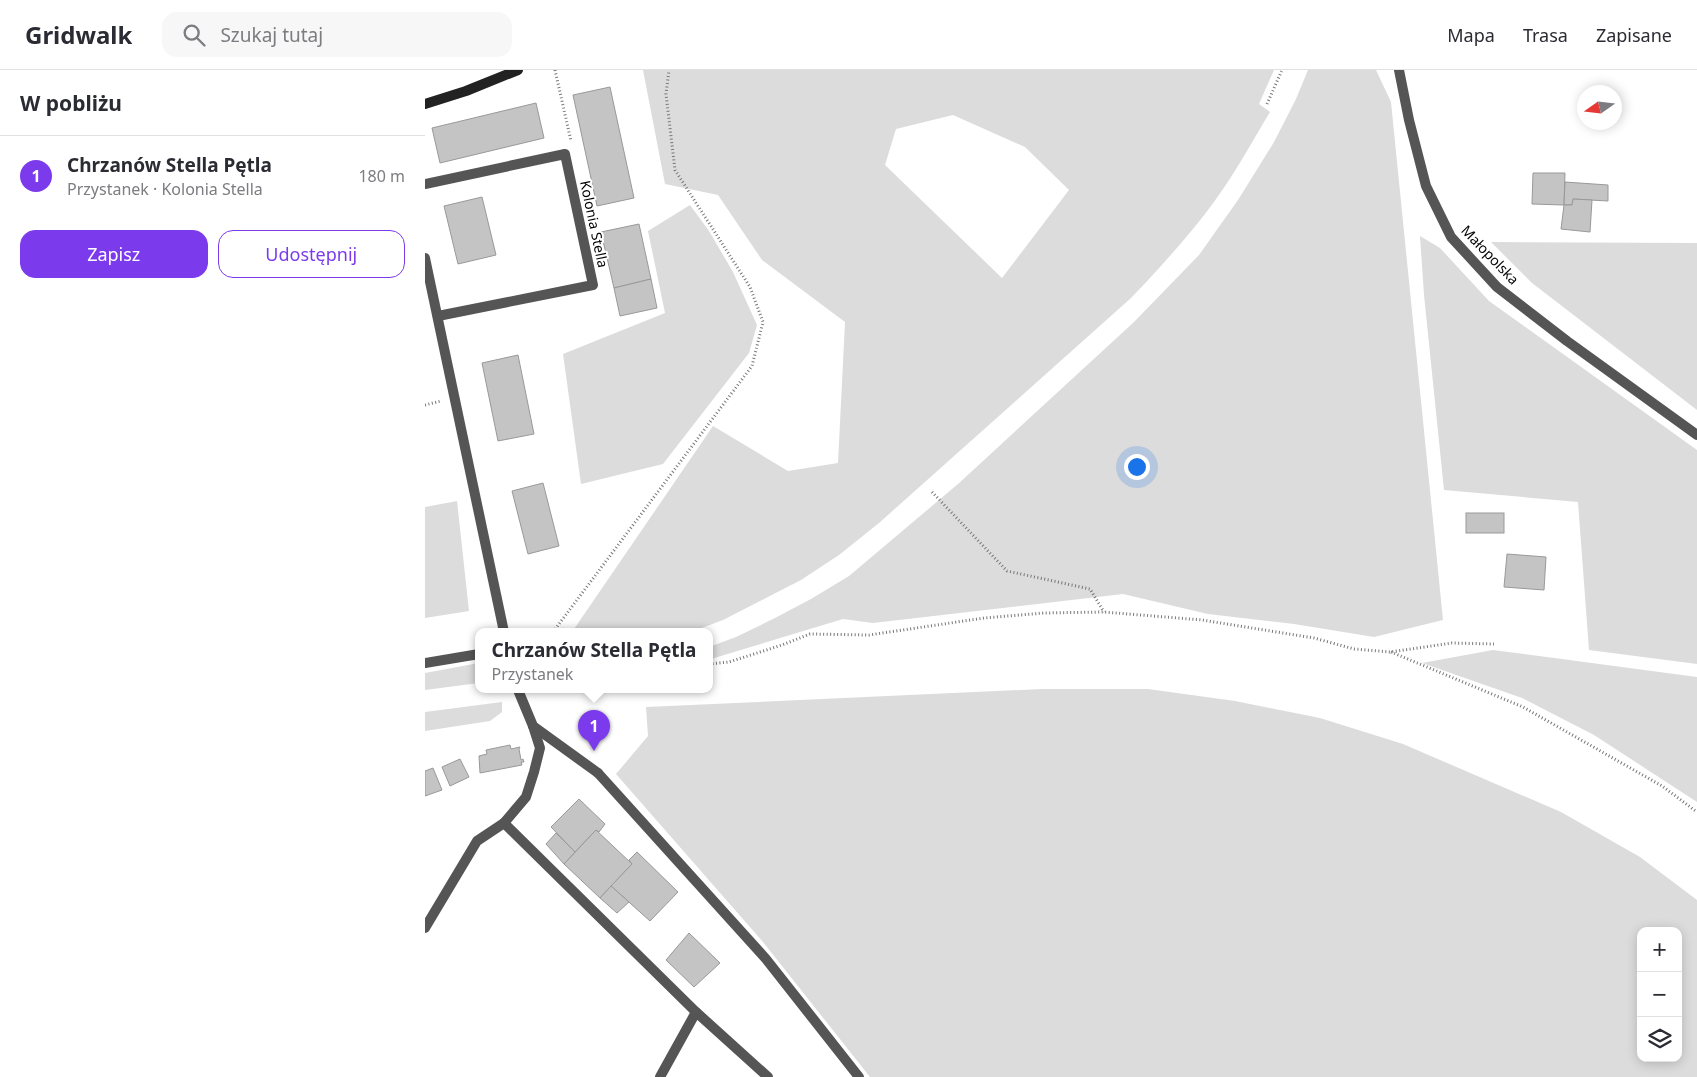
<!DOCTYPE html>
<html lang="pl">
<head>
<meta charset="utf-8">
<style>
  body { margin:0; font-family:"Noto Sans",sans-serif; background:#f7f7f7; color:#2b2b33 }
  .controls { position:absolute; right:15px; bottom:15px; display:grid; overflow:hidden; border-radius:10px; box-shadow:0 2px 12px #0003 }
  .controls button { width:45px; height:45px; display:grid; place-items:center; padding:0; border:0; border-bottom:1px solid #e1e1e2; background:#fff; color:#2b2b33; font:25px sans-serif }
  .compass { position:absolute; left:1152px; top:15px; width:45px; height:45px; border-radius:50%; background:#fff; box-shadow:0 2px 12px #0003; rotate:256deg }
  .you { position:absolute; left:711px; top:396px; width:18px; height:18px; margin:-12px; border:4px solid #fff; border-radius:50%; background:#1a73e8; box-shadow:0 0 0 8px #1a73e833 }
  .badge { display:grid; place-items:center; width:32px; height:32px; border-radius:50%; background:#7c3aed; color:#fff; font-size:16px; font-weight:700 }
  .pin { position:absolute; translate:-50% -41px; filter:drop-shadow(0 1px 2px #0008) }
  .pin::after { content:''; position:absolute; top:26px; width:18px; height:15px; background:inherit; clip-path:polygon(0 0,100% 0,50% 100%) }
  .popup { position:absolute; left:50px; top:558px; width:238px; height:65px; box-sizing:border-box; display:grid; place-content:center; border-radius:10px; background:#fff; filter:drop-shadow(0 1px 4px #0005); font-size:16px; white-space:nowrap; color:#7c7c81 }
  .popup b { font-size:19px; color:#2b2b33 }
  .popup::after { content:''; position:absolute; left:50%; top:100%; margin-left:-10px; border:10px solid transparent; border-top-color:#fff }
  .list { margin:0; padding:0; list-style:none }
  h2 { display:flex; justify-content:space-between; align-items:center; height:65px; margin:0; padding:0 20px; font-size:21px }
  h2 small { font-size:16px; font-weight:400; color:#7c7c81 }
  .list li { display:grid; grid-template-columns:32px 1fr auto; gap:15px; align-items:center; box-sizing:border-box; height:80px; padding:0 20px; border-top:1px solid #e1e1e2 }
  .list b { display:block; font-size:19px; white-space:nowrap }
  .list p { margin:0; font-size:16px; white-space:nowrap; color:#7c7c81 }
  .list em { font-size:16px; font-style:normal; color:#7c7c81 }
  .actions { display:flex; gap:10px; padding:15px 20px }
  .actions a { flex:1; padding:11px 0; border:1px solid #7c3aed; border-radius:15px; text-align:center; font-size:18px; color:#7c3aed }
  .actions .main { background:#7c3aed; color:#fff }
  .icon { flex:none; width:28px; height:28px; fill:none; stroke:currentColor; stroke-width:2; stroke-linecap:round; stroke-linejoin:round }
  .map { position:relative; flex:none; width:1272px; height:1007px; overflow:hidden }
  header { display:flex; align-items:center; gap:30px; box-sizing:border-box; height:70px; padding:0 25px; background:#fff; border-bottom:1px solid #e1e1e2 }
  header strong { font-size:24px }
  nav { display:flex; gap:28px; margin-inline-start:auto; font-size:18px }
  .search { width:350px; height:45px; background:#f7f7f7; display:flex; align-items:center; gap:12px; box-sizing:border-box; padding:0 18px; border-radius:15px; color:#7c7c81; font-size:19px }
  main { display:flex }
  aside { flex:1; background:#fff }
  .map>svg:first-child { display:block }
  .green { fill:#dcdcdc; fill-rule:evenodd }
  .building { fill:#c4c4c4; stroke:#999 }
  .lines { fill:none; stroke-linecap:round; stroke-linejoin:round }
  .path { stroke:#777; stroke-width:3; stroke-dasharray:1 2.5; stroke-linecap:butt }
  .lane { stroke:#555; stroke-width:10 }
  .street { stroke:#555; stroke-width:10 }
  .secondary { stroke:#222; stroke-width:10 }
  .labels { text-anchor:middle; stroke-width:4; stroke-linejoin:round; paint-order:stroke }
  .street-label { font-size:14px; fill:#000; stroke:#fff }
</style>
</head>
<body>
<header>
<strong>Gridwalk</strong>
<div class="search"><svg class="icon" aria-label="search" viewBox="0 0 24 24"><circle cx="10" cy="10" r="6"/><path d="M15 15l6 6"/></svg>Szukaj tutaj</div>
<nav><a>Mapa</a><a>Trasa</a><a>Zapisane</a></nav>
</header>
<main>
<aside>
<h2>W pobliżu<small></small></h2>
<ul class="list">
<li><span class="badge">1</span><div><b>Chrzanów Stella Pętla</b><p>Przystanek · Kolonia Stella</p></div><em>180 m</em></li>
</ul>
<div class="actions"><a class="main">Zapisz</a><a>Udostępnij</a></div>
</aside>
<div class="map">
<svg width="1272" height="1007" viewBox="0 0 1272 1007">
  <rect width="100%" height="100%" fill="#fff"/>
  <g class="green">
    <path d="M218,0H849L834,34L845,42C824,77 805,112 780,144C757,173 732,201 706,228L454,453L414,485L376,510L298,550L266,562H147L288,356L363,401L413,393L420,252L337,190L293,125L240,114ZM528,45L600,77L644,120L577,208L460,95L471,59Z"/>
    <polygon points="883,0 951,0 966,32 1018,550 949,567 869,554 783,544 698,524 448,553 418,549 286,589 284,588 284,577 311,567 348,549 386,529 424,506 533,414 709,252 774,185 813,130 849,72 871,29"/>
    <polygon points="265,135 284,161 308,202 332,255 324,283 238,394 156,414 138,284 240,243 223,161"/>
    <polygon points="995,166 1015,178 1064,231 1272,380 1272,594 1164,580 1153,432 1019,420 999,225"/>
    <polygon points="1066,172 1272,173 1272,340 1107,213"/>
    <polygon points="32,431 44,541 0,548 0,437"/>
    <polygon points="1068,580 1272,607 1272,732 1169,665 1097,628 997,593"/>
    <polygon points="54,593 54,613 0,620 0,603"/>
    <path d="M617,619H723L810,631L895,648L978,674L1136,742L1215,787L1272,830V1007H445L338,872L191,704L223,666L221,637ZM1216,861H1253V988H1216Z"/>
    <polygon points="77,632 77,642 65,651 0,661 0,642"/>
  </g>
  <g class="building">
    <polygon points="185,17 209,128 172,136 148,25"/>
    <polygon points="111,33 119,68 15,93 7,58"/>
    <polygon points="1108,103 1140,103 1139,135 1107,134"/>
    <polygon points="1140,112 1183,115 1183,131 1148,129 1147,135 1139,135"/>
    <polygon points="57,127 71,185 33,194 19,136"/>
    <polygon points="1148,129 1167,130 1165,162 1136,159 1139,135 1147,135"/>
    <polygon points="214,154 226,209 189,218 176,162"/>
    <polygon points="226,209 232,238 195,246 189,218"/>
    <polygon points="93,285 109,364 73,371 57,293"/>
    <polygon points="118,413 134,476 103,484 87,421"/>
    <rect x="1041" y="443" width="38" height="20"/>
    <polygon points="1082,484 1121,487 1119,520 1079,517"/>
    <polygon points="85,675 86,679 95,677 94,679 96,690 98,689 99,692 96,692 97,695 55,703 54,686 62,684 61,680"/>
    <polygon points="35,689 44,707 25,716 17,697"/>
    <polygon points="8,698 17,720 0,726 0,701"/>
    <polygon points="154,729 180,754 174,762 171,760 150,782 126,757"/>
    <polygon points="171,760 207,794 175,828 139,794"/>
    <polygon points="131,763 150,782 139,794 121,774"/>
    <polygon points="212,782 253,822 225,851 186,816 207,794 204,790"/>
    <polygon points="186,816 204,832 192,843 175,828"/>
    <polygon points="264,863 295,893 269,917 241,890"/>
  </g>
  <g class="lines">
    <g class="path">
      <polyline points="130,0 146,71"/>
      <polyline points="842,34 857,0"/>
      <polyline points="0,335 16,331"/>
      <polyline points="507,422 582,501 665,519 679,542"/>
      <polyline points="128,562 327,296 338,252 325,217 250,100 241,24 244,0"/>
      <polyline points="966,582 1098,637 1237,716 1272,742"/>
      <polyline points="284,594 304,592 357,575 385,564 444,565 559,548 619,543 679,542 777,550 889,568 929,579 965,582 1027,573 1069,574"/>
    </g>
    <g class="lane">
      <polyline points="108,656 115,678 109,702 101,727 79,753 271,942 343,1007"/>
      <polyline points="173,703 341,889 434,1007"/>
      <polyline points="0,858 52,771 79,753"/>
      <polyline points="235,1007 271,942"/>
    </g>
    <g class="street">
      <polyline points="974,0 984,50 1001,116 1026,167 1072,217 1142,271 1272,365"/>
      <polyline points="0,114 140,84 168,215 13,246"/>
      <polyline points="0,188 79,562"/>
      <polyline points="0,593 54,584"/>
      <polyline points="93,620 108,656 173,703"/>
    </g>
    <polyline class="secondary" points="0,34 41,21 93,0"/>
  </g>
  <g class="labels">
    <g class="street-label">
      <text transform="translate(169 154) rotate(78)" y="5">Kolonia Stella</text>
      <text transform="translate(1065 185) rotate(46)" y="5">Małopolska</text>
    </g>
  </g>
</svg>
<div class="controls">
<button>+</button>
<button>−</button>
<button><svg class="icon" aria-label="layers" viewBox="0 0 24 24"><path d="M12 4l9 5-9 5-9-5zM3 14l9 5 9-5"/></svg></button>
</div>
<svg class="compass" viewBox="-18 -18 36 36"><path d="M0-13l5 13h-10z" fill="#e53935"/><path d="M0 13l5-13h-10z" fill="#7c7c81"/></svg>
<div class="you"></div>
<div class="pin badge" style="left:169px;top:681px">1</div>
<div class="popup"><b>Chrzanów Stella Pętla</b>Przystanek</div>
</div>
</main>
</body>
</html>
